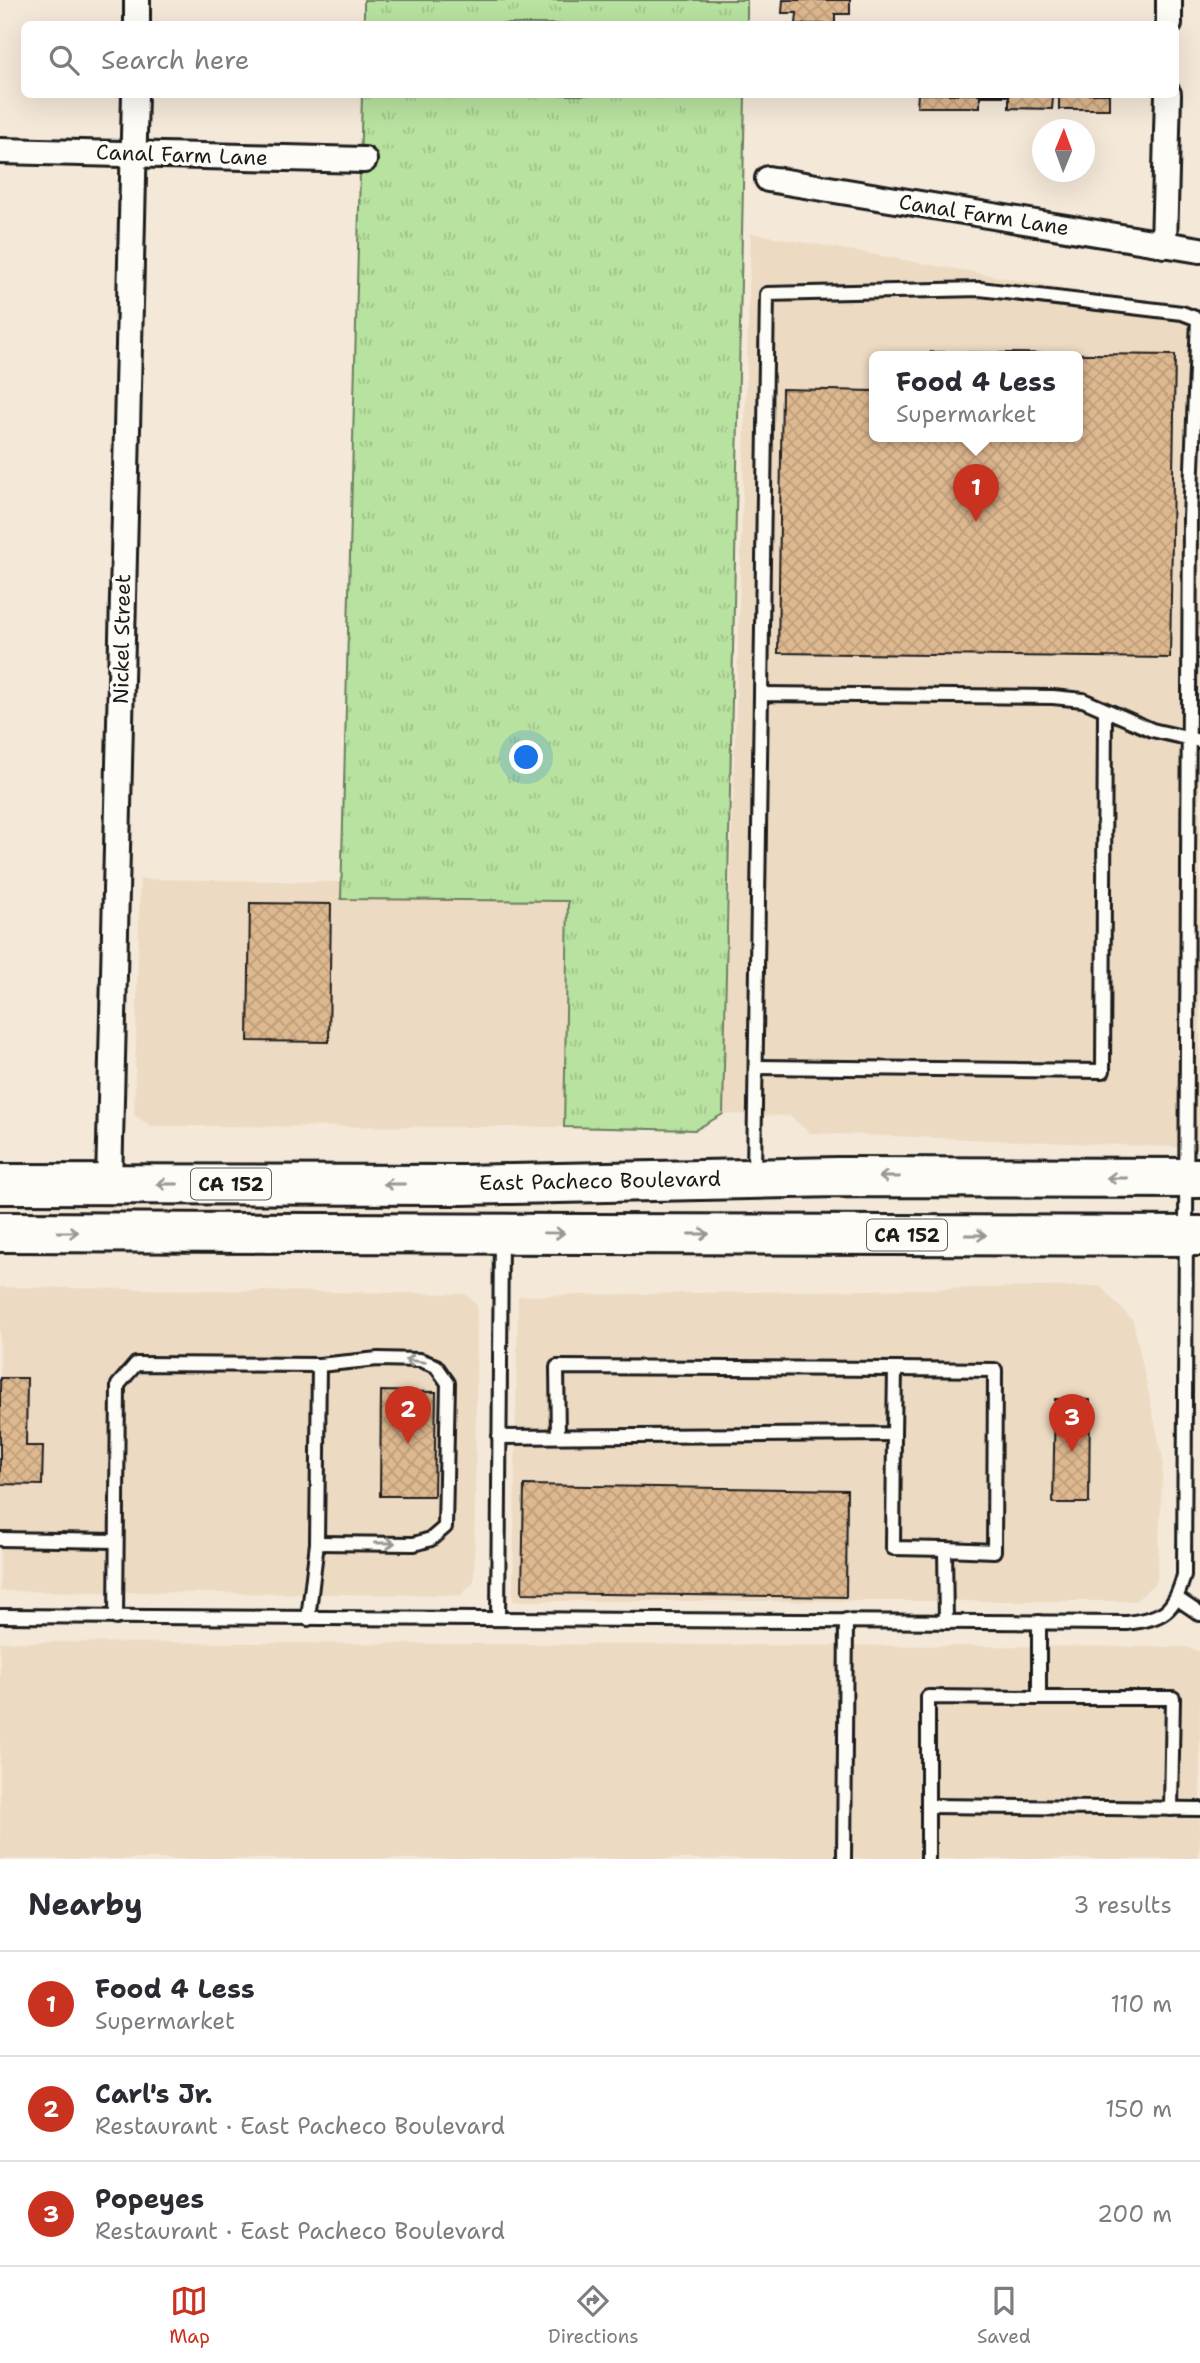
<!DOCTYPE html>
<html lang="en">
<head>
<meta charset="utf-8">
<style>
  body { margin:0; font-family:"Shantell Sans",sans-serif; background:#f7f7f7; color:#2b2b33 }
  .compass { position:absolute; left:1032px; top:119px; width:63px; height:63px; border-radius:50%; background:#fff; box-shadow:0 7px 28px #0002; rotate:1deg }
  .you { position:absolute; left:527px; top:758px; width:24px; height:24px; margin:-18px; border:5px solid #fff; border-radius:50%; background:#1a73e8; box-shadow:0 0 0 10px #1a73e833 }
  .badge { display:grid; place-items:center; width:46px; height:46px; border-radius:50%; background:#c8321e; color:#fff; font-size:23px; font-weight:700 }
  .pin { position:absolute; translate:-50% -58px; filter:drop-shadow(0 2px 4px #0008) }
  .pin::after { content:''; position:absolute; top:37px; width:24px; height:21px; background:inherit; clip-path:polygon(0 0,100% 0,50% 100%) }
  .popup { position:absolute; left:869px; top:351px; width:214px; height:91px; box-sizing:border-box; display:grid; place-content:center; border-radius:10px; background:#fff; filter:drop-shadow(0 2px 5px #0005); font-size:23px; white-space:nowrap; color:#7c7c81 }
  .popup b { font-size:26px; color:#2b2b33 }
  .popup::after { content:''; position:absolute; left:50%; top:100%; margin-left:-14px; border:14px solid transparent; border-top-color:#fff }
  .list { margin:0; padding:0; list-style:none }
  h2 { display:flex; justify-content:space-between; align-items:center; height:91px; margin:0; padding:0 28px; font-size:30px }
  h2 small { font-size:23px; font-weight:400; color:#7c7c81 }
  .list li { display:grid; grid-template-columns:46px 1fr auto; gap:21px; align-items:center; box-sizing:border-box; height:105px; padding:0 28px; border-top:2px solid #e1e1e2 }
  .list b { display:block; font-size:26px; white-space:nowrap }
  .list p { margin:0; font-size:23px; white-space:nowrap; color:#7c7c81 }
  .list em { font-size:23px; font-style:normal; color:#7c7c81 }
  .icon { flex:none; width:38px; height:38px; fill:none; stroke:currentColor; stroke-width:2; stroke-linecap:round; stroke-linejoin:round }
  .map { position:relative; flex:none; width:1200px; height:1859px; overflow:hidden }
  .search { position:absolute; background:#fff; box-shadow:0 7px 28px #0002; left:21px; right:21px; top:21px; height:77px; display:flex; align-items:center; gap:18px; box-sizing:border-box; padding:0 24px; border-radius:10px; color:#7c7c81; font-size:26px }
  .sheet { height:406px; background:#fff }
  nav { display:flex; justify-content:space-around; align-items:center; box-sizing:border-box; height:98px; border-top:2px solid #e1e1e2; background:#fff; font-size:19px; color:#7c7c81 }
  nav a { display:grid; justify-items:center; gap:4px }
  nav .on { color:#c8321e }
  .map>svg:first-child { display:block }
  .built { fill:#eddac2; fill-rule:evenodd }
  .grass { fill:url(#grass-tufts); stroke:#6a7f5e; stroke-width:2 }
  .building { fill:url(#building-cross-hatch); stroke:#1c1c1c; stroke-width:2 }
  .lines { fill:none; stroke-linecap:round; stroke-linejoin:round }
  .service-casing { stroke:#1c1c1c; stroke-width:18 }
  .minor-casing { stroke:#1c1c1c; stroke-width:30 }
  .trunk-casing { stroke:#1c1c1c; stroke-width:44 }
  .service { stroke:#fdfcf7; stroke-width:12 }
  .minor { stroke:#fdfcf7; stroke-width:24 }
  .trunk { stroke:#fdfcf7; stroke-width:38 }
  .oneway { stroke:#989794 }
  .labels { text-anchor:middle; stroke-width:7; stroke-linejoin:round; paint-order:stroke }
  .shield { fill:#fdfcf7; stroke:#605f5e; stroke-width:2 }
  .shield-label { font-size:19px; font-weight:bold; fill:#1c1c1c }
  .street-label { font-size:21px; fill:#1c1c1c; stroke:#fdfcf7 }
</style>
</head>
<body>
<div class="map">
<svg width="1200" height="1859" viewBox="0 0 1200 1859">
  <defs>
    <pattern id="grass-tufts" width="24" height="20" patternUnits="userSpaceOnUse" patternTransform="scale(1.75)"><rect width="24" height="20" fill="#b8e29f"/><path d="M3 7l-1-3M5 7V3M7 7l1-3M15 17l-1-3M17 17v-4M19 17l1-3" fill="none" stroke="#9ec188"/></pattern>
    <pattern id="building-cross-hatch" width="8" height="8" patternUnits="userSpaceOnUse" patternTransform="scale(1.75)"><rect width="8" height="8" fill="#deb88f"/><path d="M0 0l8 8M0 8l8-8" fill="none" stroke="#be9e7b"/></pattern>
  </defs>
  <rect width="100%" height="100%" fill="#f4e8d8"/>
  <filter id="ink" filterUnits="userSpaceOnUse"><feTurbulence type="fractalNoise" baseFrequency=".0143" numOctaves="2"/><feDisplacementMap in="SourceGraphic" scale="14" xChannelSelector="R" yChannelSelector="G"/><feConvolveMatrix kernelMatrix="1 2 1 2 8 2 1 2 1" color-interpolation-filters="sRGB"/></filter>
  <g filter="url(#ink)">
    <g class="built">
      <path d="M751,233L1200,312V1148L810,1133L790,1116L723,1114ZM874,356H1078V436H874Z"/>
      <polygon points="140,879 341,882 342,899 568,901 564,1127 151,1126 134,1115"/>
      <polygon points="1100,1286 1133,1321 1163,1460 1157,1581 1136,1601 513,1601 518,1296"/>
      <polygon points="0,1287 466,1294 477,1306 474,1582 461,1595 0,1591"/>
      <polygon points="0,1642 1186,1647 1200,1652 1200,1844 1197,1859 0,1859"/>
    </g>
    <g class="grass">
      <rect x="364" y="0" width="383" height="24"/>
      <polygon points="362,95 745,95 723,1114 695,1130 564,1127 568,901 341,899"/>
    </g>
    <g class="building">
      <polygon points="783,0 850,0 850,14 835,14 835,24 796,24 797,13 782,13"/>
      <polygon points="918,94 1109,94 1109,109 1059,109 1059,98 1053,98 1052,109 1009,108 1009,96 980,96 980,107 917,107"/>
      <polygon points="931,352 1175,355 1170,658 778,653 782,389 874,391 874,436 1078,436 1078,356 931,356"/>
      <polygon points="250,903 331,904 329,1042 248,1041"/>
      <polygon points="0,1378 27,1378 26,1446 43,1446 42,1485 0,1484"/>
      <polygon points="381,1391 436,1392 434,1496 380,1496"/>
      <polygon points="1055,1399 1090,1400 1089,1503 1053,1503"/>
      <polygon points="524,1485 847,1490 846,1597 522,1593"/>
    </g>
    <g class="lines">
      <defs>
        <g id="service">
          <polyline points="756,1067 1103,1071 1105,711"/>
          <polyline points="754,1173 761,694 1053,697 1083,700 1152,730 1200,741"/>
          <polyline points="895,1369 995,1370 994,1551 945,1549 946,1622"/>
          <polyline points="894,1434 893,1548 945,1549"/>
          <polyline points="499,1437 894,1434 895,1369 557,1367 558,1436"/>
          <polyline points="0,1539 116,1541"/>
          <polyline points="317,1543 414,1544 431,1539 445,1527 448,1383 436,1366 420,1360 378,1359 319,1365"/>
          <polyline points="1178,1599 1200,1614"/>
          <path d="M0,1616L1127,1623C1164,1618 1174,1612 1184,1575L1190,518L1198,319L1182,313L980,289L767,294L761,694"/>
          <polyline points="116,1618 118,1385 136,1364 319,1365 317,1543 308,1619"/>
          <polyline points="498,1619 501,1236"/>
          <polyline points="1039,1698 1173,1698 1171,1809"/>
          <polyline points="928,1806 1200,1809"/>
          <polyline points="844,1859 846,1620"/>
          <polyline points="928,1859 928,1697 1039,1698 1039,1622"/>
        </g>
        <g id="minor">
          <polyline points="137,24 137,0"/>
          <polyline points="1169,24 1169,0"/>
          <polyline points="0,151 364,160"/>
          <polyline points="768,179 1200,250"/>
          <polyline points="1164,245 1168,94"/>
          <polyline points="109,1184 135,94"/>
        </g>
        <g id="trunk">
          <polyline points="0,1184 462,1185 838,1177 1200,1178"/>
          <polyline points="0,1232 1200,1236"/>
        </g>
      </defs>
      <use href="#service" class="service-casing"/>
      <use href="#minor" class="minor-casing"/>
      <use href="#trunk" class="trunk-casing"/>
      <use href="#service" class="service"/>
      <use href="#minor" class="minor"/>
      <use href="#trunk" class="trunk"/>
    </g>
    <defs><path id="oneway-shaft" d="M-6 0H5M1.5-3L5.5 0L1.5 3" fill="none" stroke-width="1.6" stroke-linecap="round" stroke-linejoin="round" transform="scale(1.75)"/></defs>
    <g class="oneway">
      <use href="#oneway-shaft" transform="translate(889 1177) rotate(-180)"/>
      <use href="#oneway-shaft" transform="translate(1117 1178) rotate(-180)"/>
      <use href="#oneway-shaft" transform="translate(167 1184) rotate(-180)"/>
      <use href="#oneway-shaft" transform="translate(394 1184) rotate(-180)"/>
      <use href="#oneway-shaft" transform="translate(68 1232)"/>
      <use href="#oneway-shaft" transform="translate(554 1233) rotate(1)"/>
      <use href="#oneway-shaft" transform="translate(699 1234)"/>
      <use href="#oneway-shaft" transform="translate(976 1235)"/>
      <use href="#oneway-shaft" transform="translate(415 1361) rotate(-173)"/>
      <use href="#oneway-shaft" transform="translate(385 1543)"/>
    </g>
  </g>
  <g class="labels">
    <g class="shield">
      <rect x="191" y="1168.5" width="80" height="31" rx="5"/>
      <rect x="867" y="1219.5" width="80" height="31" rx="5"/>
    </g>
    <g class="shield-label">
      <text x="231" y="1191">CA 152</text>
      <text x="907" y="1242">CA 152</text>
    </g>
    <g class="street-label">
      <text transform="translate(182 155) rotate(2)" y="7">Canal Farm Lane</text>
      <text transform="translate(984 215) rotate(9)" y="7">Canal Farm Lane</text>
      <text transform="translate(122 639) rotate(-89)" y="7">Nickel Street</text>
      <text transform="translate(600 1181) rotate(-1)" y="7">East Pacheco Boulevard</text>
    </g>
  </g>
</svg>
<svg class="compass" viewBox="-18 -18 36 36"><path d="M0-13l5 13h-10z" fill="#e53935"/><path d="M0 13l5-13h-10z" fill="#7c7c81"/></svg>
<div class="you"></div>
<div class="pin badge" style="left:976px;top:522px">1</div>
<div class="popup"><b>Food 4 Less</b>Supermarket</div>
<div class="pin badge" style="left:408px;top:1444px">2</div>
<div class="pin badge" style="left:1072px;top:1452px">3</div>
<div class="search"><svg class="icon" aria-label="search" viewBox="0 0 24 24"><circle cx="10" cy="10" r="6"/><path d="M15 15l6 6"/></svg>Search here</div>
</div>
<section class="sheet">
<h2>Nearby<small>3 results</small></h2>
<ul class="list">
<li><span class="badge">1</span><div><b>Food 4 Less</b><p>Supermarket</p></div><em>110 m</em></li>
<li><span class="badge">2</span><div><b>Carl's Jr.</b><p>Restaurant · East Pacheco Boulevard</p></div><em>150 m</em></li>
<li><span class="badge">3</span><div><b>Popeyes</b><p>Restaurant · East Pacheco Boulevard</p></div><em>200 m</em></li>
</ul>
</section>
<nav>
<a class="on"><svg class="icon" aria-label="map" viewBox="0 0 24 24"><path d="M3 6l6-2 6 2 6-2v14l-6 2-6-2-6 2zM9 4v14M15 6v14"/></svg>Map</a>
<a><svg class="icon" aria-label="directions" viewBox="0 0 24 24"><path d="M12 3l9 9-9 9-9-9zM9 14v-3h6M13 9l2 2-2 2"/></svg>Directions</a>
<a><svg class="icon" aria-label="saved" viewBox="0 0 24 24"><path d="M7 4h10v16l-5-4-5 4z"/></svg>Saved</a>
</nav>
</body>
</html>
